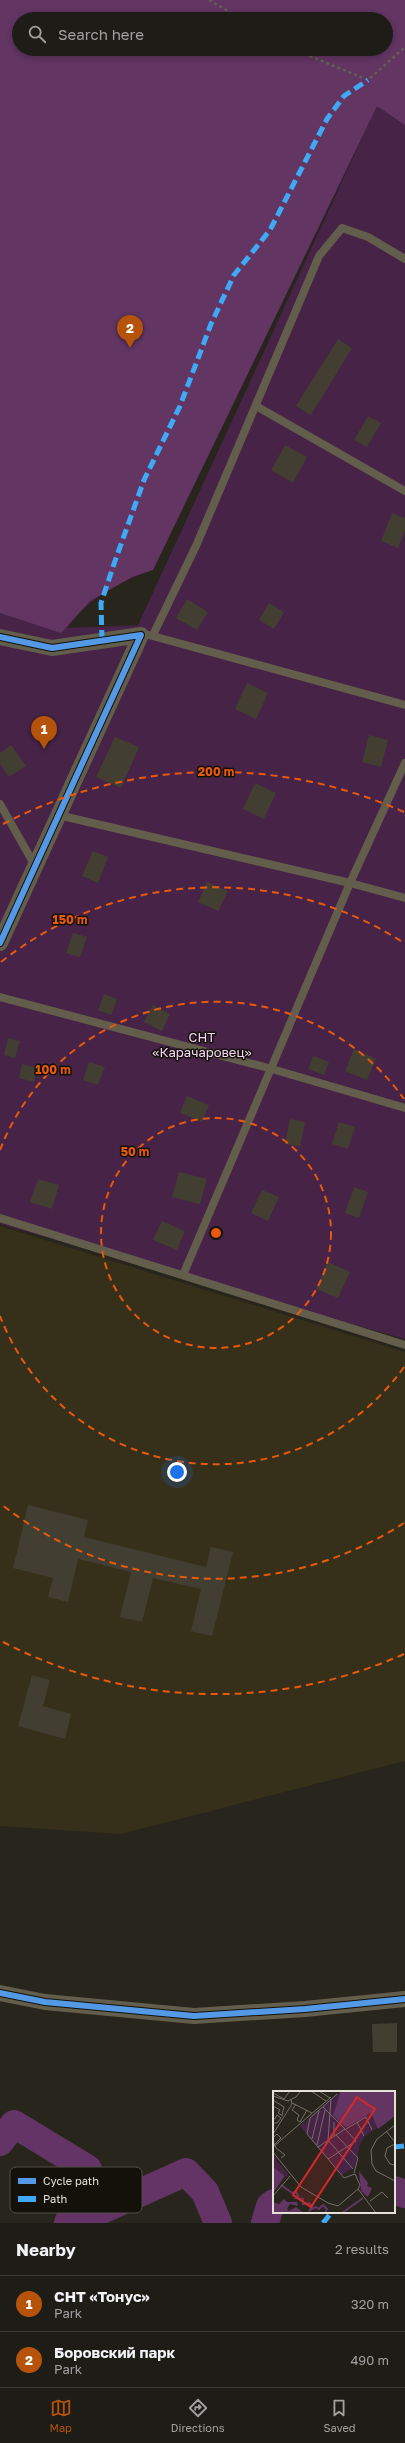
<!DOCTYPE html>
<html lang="en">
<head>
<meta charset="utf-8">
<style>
  body { margin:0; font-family:"Golos Text",sans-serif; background:#26251f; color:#f1f3f6 }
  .you { position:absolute; left:177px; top:1472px; width:14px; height:14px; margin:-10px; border:3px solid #fff; border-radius:50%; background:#1a73e8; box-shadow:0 0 0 6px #1a73e833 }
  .badge { display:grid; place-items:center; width:26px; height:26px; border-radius:50%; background:#b45309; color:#fff; font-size:13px; font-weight:700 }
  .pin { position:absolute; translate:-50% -33px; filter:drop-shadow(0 1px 2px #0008) }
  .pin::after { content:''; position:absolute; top:21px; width:14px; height:12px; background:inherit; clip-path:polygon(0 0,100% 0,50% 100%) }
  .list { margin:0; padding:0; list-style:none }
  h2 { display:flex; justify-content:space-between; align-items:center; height:52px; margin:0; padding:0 16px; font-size:17px }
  h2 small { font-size:13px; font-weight:400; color:#a1a1a1 }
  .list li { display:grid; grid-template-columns:26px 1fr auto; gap:12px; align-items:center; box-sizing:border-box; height:56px; padding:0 16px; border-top:1px solid #3c3a35 }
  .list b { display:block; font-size:15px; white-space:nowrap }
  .list p { margin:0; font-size:13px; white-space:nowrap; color:#a1a1a1 }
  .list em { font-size:13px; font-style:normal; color:#a1a1a1 }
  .icon { flex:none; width:22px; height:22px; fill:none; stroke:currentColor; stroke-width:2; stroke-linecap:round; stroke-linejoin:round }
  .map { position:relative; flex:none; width:405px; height:2223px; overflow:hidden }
  .search { position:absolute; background:#1e1c16; box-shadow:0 2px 6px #0003; left:12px; right:12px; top:12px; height:44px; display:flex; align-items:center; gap:10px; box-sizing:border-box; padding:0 14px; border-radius:22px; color:#a1a1a1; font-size:15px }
  .sheet { height:164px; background:#1e1c16 }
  nav { display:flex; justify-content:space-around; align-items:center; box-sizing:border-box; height:56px; border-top:1px solid #3c3a35; background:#1e1c16; font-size:11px; color:#a1a1a1 }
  nav a { display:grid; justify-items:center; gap:2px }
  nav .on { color:#b45309 }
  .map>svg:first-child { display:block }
  .built { fill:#362f1a }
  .green { fill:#462347; fill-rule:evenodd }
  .forest { fill:#623563; fill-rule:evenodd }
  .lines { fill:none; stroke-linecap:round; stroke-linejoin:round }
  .river { stroke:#633465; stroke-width:28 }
  .building { fill:#423f32 }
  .path { stroke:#635f53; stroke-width:2.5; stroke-dasharray:3 3; stroke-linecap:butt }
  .service { stroke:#635d4c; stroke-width:8 }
  .minor { stroke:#635d4c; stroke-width:16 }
  .quiet { stroke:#3fa9f5; stroke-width:5; stroke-dasharray:10 5; stroke-linecap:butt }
  .cycleway-casing { stroke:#13110a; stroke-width:8 }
  .cycleway { stroke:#5399e6; stroke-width:6 }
  .ring { fill:none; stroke:#e8590c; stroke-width:2; stroke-dasharray:7 5 }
  .labels { text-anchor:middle; stroke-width:3; stroke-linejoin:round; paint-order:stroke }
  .park-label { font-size:13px; fill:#f5d6f6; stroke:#13110a }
  .inset-river { fill:none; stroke:#633465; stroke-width:2 }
  .inset-road { fill:none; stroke:#747067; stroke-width:1 }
  .view { fill:#d62828; fill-opacity:0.15; stroke:#d62828; stroke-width:2 }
  .inset-edge { fill:none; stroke:#e5e1d7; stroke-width:2 }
  .key { fill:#13110a; stroke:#524f48; stroke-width:1 }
  .key-label { font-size:11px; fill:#e5e1d7 }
  .centre { fill:#e8590c; stroke:#13110a; stroke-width:2 }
  .ring-label { font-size:12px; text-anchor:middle; font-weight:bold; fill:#e8590c; stroke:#13110a; stroke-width:3; stroke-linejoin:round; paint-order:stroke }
</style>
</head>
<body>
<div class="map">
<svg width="405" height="2223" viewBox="0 0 405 2223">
  <rect width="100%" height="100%" fill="#28251d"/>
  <polygon class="built" points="0,1226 405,1352 405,1761 121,1834 0,1826"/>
  <path class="green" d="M0,0H405V1339L0,1224ZM19,19H386V49H19ZM364,134L138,625L67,628C88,599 119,581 153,570Z"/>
  <path class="forest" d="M0,0H405V125L377,106L153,570L132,577L90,601L61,633L0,613ZM19,19H386V49H19Z"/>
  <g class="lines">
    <g class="river">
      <polyline points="0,2142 14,2124 88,2169 68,2223"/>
      <polyline points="394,2190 405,2194"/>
      <polyline points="73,2223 186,2172 205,2192 218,2223"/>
      <polyline points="265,2223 270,2206 274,2203"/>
    </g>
  </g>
  <g class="building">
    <polygon points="338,339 352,348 311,415 296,406"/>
    <polygon points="368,416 381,423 367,447 354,440"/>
    <polygon points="285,445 307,457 293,483 271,470"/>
    <polygon points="392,513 405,518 405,531 398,548 381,541"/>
    <polygon points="187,599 208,612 197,630 176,618"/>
    <polygon points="269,603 284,612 274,629 259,620"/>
    <polygon points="247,683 268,693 256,719 235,709"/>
    <polygon points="369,735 388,740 381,767 362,762"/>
    <polygon points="115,737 139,747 121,788 96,777"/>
    <polygon points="11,745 26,766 9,777 0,764 0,753"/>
    <polygon points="255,783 276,793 264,819 243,809"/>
    <polygon points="93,851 108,857 98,883 82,876"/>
    <polygon points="207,882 228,891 218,911 198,902"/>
    <polygon points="73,933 87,937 80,957 66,953"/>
    <polygon points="104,994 117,999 111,1015 98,1010"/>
    <polygon points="153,1005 170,1014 162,1031 144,1022"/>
    <polygon points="8,1038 20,1041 15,1058 4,1055"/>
    <polygon points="354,1049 376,1059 367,1080 345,1071"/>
    <polygon points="313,1056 329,1062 324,1075 308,1069"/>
    <polygon points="89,1062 105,1067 98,1085 83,1080"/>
    <polygon points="22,1064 37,1068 34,1082 19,1078"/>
    <polygon points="187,1096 209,1105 202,1122 180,1113"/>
    <polygon points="290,1119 305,1122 300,1147 285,1144"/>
    <polygon points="339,1122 355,1127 348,1149 332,1144"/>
    <polygon points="179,1172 207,1179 200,1204 172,1197"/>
    <polygon points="38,1179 59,1185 52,1209 30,1202"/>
    <polygon points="354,1187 368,1192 359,1218 345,1213"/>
    <polygon points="262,1190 279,1197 268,1221 251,1213"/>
    <polygon points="162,1221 185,1231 177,1250 153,1240"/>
    <polygon points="328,1262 350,1272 338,1298 316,1289"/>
    <polygon points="28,1505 88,1520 84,1537 206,1567 211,1547 233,1552 212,1636 191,1631 201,1589 153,1578 142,1622 120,1617 131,1572 95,1563 78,1559 68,1602 48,1597 53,1578 13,1568"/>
    <polygon points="32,1675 50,1680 43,1706 71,1714 65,1739 18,1726"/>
    <polygon points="397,2023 397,2052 373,2052 372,2024"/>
  </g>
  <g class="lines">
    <g class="path">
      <polyline points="209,0 242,19"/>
      <polyline points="293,49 368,80 405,47"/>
    </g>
    <g class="service">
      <polyline points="256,406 405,491"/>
      <polyline points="149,635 405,705"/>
      <polyline points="153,635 196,546 319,256 342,228 368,237 405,259"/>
      <polyline points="0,804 34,864"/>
      <polyline points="58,815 350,883 405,898"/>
      <polyline points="0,997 272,1069 405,1108"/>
      <polyline points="0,1218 405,1345"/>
      <polyline points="183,1275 350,883 405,763"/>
    </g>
    <g class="minor">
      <polyline points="0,637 52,648 141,635 0,943"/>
      <polyline points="0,1993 45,2002 194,2016 305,2009 405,1999"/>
    </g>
    <g class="quiet">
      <polyline points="102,640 101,603 115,561 144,480 180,406 211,324 234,275 270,230 327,119 344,96 368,80"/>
      <polyline points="394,2147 405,2146"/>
      <polyline points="323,2223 332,2212"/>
    </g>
    <defs>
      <g id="cycleway">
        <polyline points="0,637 52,648 141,635 0,943"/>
        <polyline points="0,1993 45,2002 194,2016 305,2009 405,1999"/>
      </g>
    </defs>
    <use href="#cycleway" class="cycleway-casing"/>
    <use href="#cycleway" class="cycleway"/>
  </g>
  <g class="ring">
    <circle cx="216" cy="1233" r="115"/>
    <path d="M404 1367A231 231 0 0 1 0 1316M0 1150A231 231 0 0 1 404 1099"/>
    <path d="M404 1523A346 346 0 0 1 1 1504M1 962A346 346 0 0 1 404 943"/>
    <path d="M404 1654A461 461 0 0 1 3 1642M3 824A461 461 0 0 1 404 812"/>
  </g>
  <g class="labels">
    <g class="park-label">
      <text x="202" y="1042">СНТ<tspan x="202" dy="15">«Карачаровец»</tspan></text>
    </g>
  </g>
  <g transform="translate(273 2091)">
    <rect width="122" height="122" fill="#28251d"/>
    <path d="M68,0H122V25L92,45L87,53L82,76L69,84L27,35ZM0,61L5,68L3,69L15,83L14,86L0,76Z" fill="#462347"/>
    <path d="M68,0H122V25L105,38L98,22L74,36L71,35L60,24ZM11,108L14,111H24L25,115L17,113L14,118L16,120L23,116L31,122H0V111L6,113Z" fill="#623563"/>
    <path d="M0,76L12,85L0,102ZM86,80L95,92L94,95L99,97L95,106L88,100Z" fill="#633465"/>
    <path class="inset-river" d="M8,94L19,102L23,101L25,105L23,107L30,108V113L36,112L39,115L37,119L43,116L46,118L50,114L54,118L52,122M69,122L90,107"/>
    <path class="inset-road" d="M38,0L53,10M46,0L57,7M0,2L11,8L17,0M64,3L37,27L34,43L71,87L82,83L87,94L85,98M0,5L15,10L23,6L28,0M58,8L55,49L80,78M0,9L11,16L9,24M19,12L39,22M23,13L19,19L26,24L24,29L27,31L34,19M0,15L7,19L5,22L10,25M0,27L2,28L4,24L8,27L4,32H0M84,31L91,45M122,34L104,48L98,59L99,73L103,80L122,90M73,38L93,26L99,39M113,40L122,51M0,43L19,13L18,9M63,44L85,67L81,82M61,45V31M0,47L4,43L8,47L2,53M39,48L46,20M0,50L3,57L12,64L8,67M122,53L114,57L112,65L117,73L122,74M44,54L52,19M0,56L58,6M45,56L72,38L50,16M0,61L28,96L55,112L65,115L85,98M55,68L83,50L72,38M85,98L103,122M0,105L17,85M97,110L109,101L115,107"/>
    <path class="view" d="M84,6L102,18L38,116L20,104Z"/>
    <rect width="122" height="122" class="inset-edge"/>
  </g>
  <rect x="10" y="2167" width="132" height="46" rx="6" class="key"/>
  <rect x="18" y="2178" width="18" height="6" fill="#5399e6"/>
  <rect x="18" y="2196" width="18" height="6" fill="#3fa9f5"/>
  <g class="key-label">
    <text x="43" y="2185">Cycle path</text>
    <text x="43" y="2203">Path</text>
  </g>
  <circle cx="216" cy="1233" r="6" class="centre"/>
  <g class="ring-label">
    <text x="216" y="776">200 m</text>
    <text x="70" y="924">150 m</text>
    <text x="53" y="1074">100 m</text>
    <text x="135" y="1156">50 m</text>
  </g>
</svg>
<div class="you"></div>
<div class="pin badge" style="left:44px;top:749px">1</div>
<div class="pin badge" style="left:130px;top:348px">2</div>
<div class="search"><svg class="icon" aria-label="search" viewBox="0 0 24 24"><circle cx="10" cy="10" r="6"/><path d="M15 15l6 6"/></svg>Search here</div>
</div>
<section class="sheet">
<h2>Nearby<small>2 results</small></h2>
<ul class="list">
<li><span class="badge">1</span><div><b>СНТ «Тонус»</b><p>Park</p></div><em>320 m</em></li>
<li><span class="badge">2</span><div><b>Боровский парк</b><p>Park</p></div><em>490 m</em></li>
</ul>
</section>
<nav>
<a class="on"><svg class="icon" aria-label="map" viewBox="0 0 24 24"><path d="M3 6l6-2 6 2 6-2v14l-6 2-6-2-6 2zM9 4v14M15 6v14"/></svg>Map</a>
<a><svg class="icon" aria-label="directions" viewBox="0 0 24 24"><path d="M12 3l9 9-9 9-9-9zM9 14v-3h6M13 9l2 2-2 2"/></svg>Directions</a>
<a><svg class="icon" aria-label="saved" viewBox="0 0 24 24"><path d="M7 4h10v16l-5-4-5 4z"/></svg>Saved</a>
</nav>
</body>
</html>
